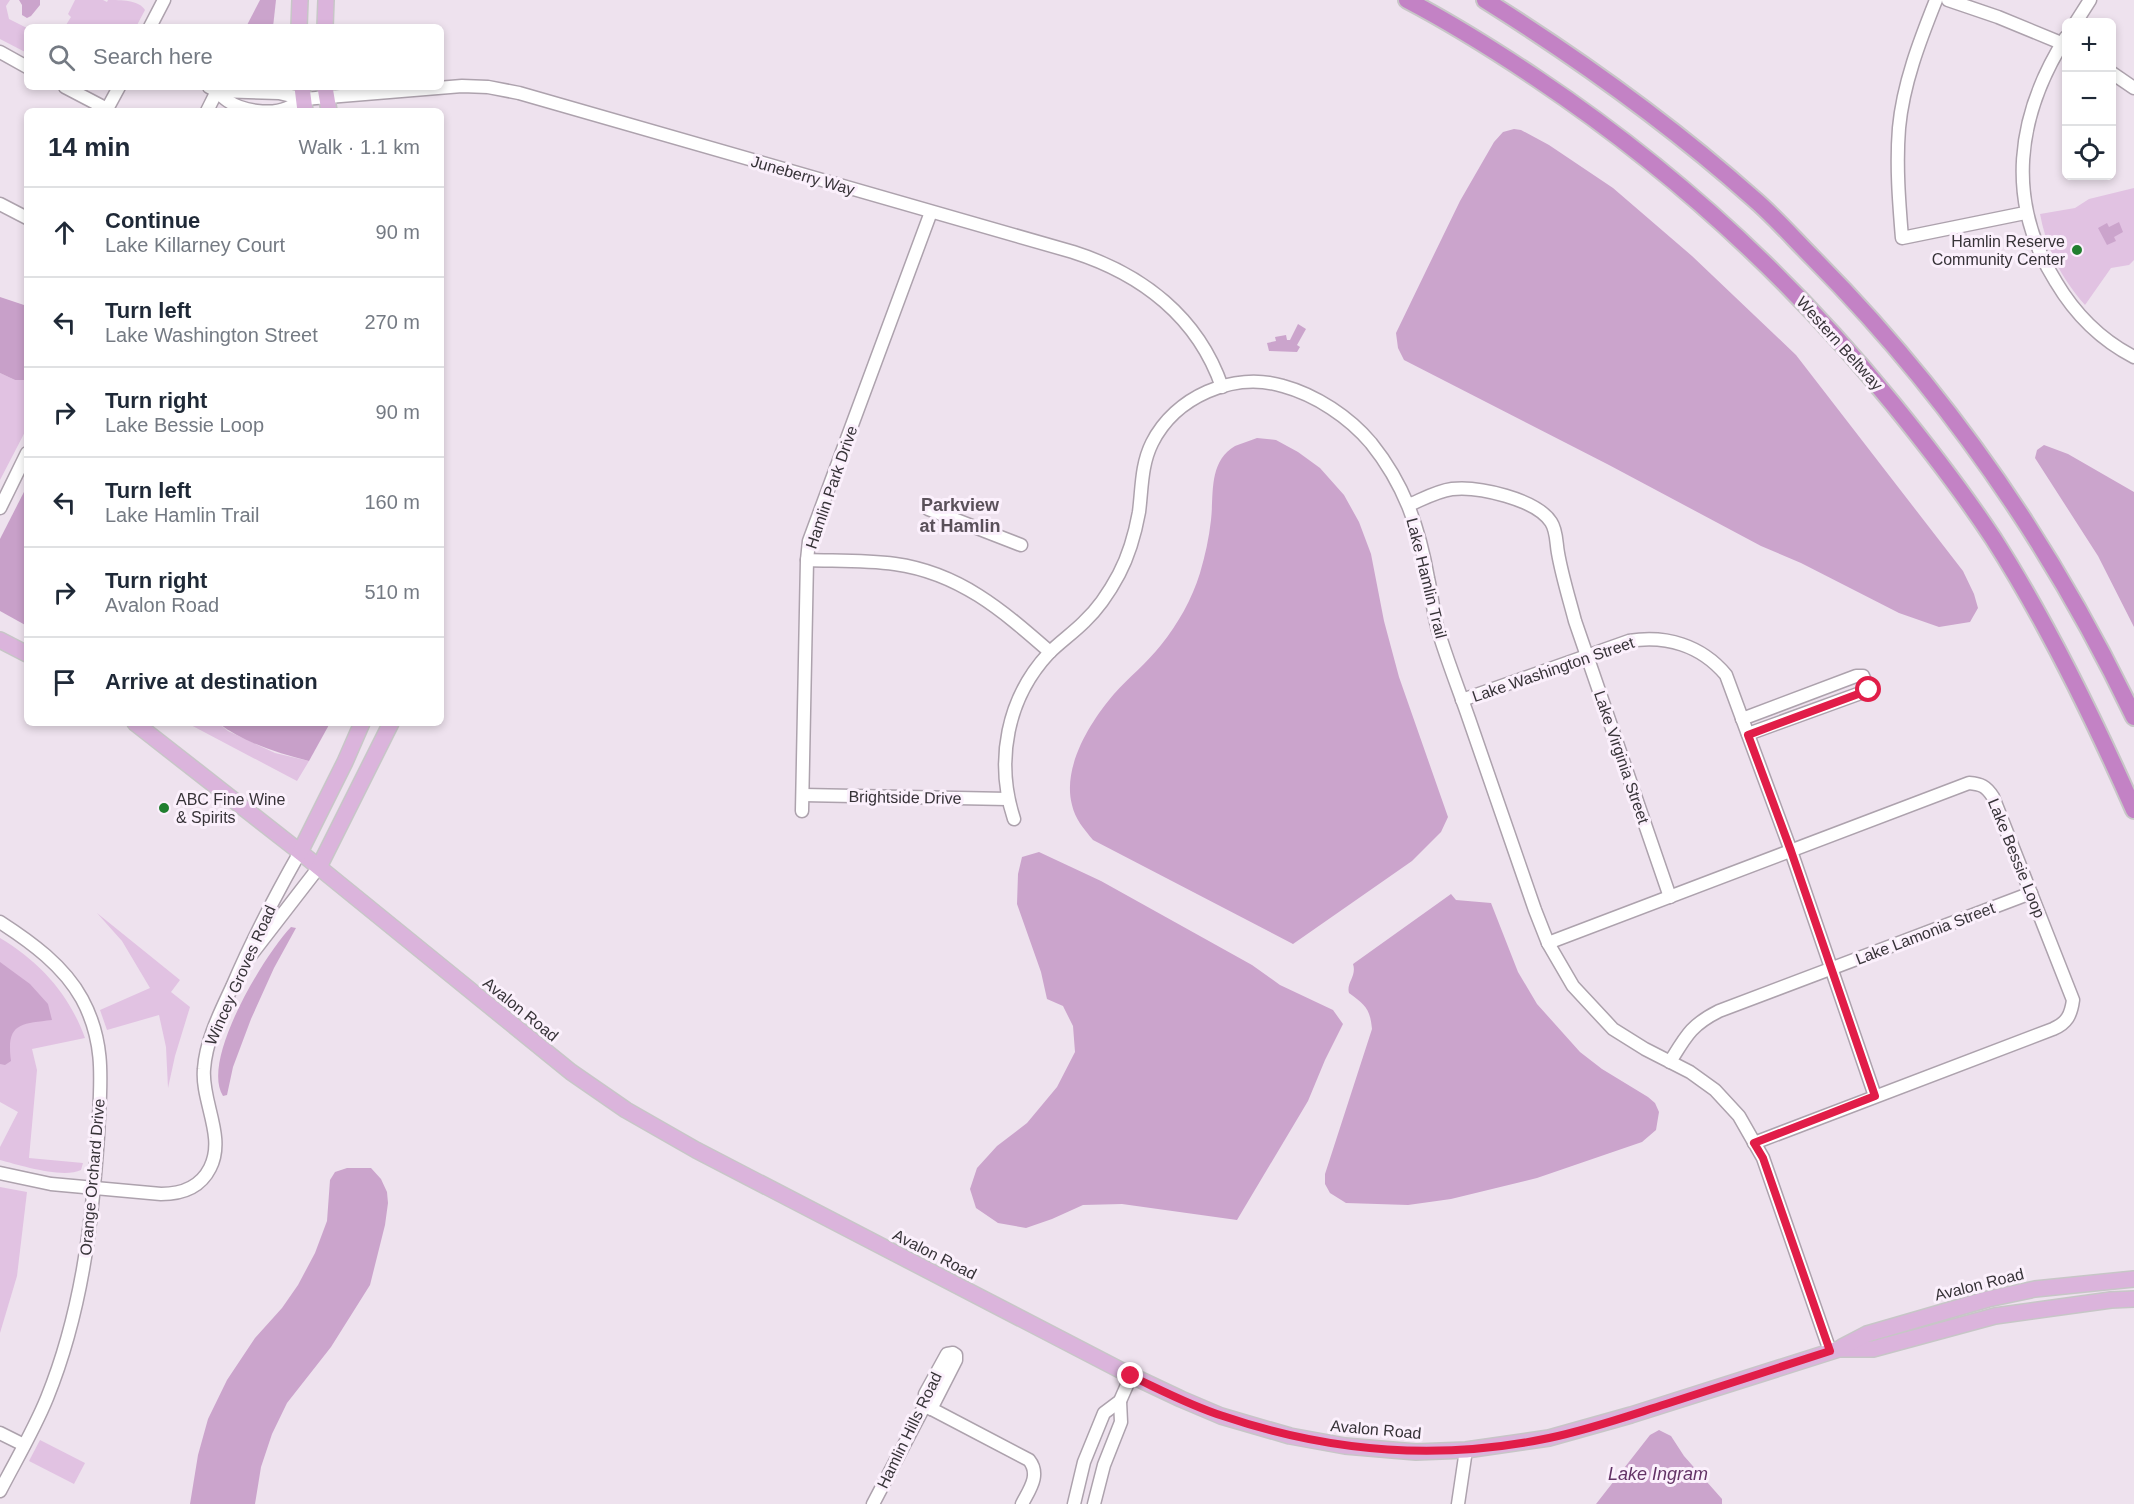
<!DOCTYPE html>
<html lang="en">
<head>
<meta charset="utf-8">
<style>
  body { margin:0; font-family:Arial,sans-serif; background:#f2f2f3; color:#1f2937 }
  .controls { position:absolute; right:18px; top:18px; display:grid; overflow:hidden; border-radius:9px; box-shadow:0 3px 9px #0003 }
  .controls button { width:54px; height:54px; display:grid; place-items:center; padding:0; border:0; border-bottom:2px solid #e0e1e3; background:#fff; color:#1f2937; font:30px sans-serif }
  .stop { position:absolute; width:18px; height:18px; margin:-14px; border:4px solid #e11d48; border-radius:50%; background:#fff }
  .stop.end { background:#e11d48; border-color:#fff; box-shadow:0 2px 6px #0008 }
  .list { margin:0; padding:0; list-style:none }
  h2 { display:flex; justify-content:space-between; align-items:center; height:78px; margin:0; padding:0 24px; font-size:26px }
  h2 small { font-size:20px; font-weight:400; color:#747a83 }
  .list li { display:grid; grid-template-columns:39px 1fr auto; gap:18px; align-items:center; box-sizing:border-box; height:90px; padding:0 24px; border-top:2px solid #e0e1e3 }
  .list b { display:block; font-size:22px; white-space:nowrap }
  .list p { margin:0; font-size:20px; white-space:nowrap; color:#747a83 }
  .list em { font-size:20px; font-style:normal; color:#747a83 }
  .icon { flex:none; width:33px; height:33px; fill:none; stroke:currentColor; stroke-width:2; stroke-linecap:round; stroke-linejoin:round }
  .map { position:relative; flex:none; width:2134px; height:1504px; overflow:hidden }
  .search { position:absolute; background:#fff; box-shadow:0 3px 9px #0003; left:24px; top:24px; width:420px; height:66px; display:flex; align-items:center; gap:15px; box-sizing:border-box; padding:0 21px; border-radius:9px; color:#747a83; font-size:22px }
  .panel { position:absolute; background:#fff; box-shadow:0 3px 9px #0003; left:24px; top:108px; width:420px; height:618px; border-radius:9px }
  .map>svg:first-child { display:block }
  .green { fill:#e1c2e2 }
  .forest { fill:#c8a0c9 }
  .water { fill:#cba4cc }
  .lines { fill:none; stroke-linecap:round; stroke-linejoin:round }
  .minor-casing { stroke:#ada2ad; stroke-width:15 }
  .major-casing { stroke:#c7c6c7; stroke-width:18 }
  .highway-casing { stroke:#c7c6c7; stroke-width:20 }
  .minor { stroke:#fff; stroke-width:12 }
  .major { stroke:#dbb4dc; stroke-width:15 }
  .highway { stroke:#c382c5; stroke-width:16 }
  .route { stroke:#e11d48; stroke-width:8 }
  .poi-dot { fill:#207e2f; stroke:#fbf0fc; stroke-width:2 }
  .labels { text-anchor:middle; stroke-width:6; stroke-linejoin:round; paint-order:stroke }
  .street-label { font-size:16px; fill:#373338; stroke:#fbf0fc }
  .poi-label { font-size:16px; fill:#373338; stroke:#fbf0fc; text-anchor:end }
  .neighbourhood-label { font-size:18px; font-weight:bold; fill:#5a515a; stroke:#fbf0fc }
  .water-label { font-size:18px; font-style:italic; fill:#633366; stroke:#fbf0fc }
</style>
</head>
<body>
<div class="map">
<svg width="2134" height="1504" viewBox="0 0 2134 1504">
  <rect width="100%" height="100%" fill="#eee2ee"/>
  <g class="green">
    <polygon points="0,0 10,0 6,6 9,19 27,28 27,53 0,39"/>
    <path d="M75,0H103L107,2L108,0C121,0 139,0 145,10L136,27H61L63,24L66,25L71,17L68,14Z"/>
    <path d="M2134,188V260L2129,265L2111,268L2085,305C2061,278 2047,250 2040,214L2075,208L2089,199Z"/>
    <polygon points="0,373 15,380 27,380 27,428 0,480"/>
    <polygon points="187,723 218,723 228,731 275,753 309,761 297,781"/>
    <polygon points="97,913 180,980 171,992 190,1007 175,1056 168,1088 166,1047 159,1015 107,1030 100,1010 150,988 122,941"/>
    <path d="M0,938C40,962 69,994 85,1038L32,1049L37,1070L29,1158L83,1163L81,1170C63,1179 19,1165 0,1160V1147L18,1112L0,1102Z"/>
    <polygon points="0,1187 27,1192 17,1276 0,1333"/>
    <polygon points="40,1440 85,1463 74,1484 29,1461"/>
  </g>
  <g class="forest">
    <polygon points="0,297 27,306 27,380 15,380 0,373"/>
    <polygon points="27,486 27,626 0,611 0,539"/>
    <path d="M218,723H330L309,761C277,753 245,743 218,723Z"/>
  </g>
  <g class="water">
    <polygon points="19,0 40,0 40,5 31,16 27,18 22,15 22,5"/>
    <polygon points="260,0 276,0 273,27 246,27"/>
    <polygon points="1514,129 1521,130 1549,145 1613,188 1692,256 1796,355 1963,571 1974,594 1978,608 1970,622 1939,627 1899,613 1801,563 1761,546 1609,465 1404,360 1398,348 1396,333 1425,273 1460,201 1494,142 1503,132"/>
    <polygon points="2119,222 2123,232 2114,237 2116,241 2107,245 2098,228 2107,223 2109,227"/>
    <polygon points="1298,324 1306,329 1297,345 1300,347 1297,352 1269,351 1267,343 1276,341 1275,337 1286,335 1287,340 1290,340"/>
    <path d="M1257,438L1276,440L1298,452L1320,468L1344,495L1359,522L1371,554L1384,621L1399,677L1448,817L1441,832L1412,861L1293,944L1093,840C1084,829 1075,819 1072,805C1062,767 1090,722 1114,694C1129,677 1147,663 1161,645C1178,624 1192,599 1200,573C1205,556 1209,538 1211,520C1214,495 1208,462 1235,446C1242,443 1250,441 1257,438Z"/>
    <polygon points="2044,445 2068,454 2134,492 2134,627 2098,556 2035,458 2037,450"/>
    <polygon points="1039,852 1101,881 1252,965 1280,985 1333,1010 1343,1024 1325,1060 1308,1101 1237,1220 1122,1204 1083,1205 1052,1219 1026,1228 998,1223 976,1208 970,1189 977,1168 997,1146 1027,1123 1057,1087 1075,1052 1073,1026 1063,1006 1047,999 1041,972 1017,904 1018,874 1022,857"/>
    <path d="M1451,894L1456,900L1491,903L1518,972L1537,1004L1580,1052L1602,1069L1648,1097L1655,1103L1659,1112L1656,1130L1642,1142L1537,1178L1451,1199L1408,1205L1346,1203L1330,1193L1325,1184V1174L1372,1029C1370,1008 1365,1005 1349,993C1346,983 1357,976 1353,964Z"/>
    <path d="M291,927L296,928L274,968L251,1019L233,1067L227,1095L223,1096C200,1060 265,954 291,927Z"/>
    <path d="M0,962L30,984L48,1004L52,1020C20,1024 6,1023 11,1061L5,1065L0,1064Z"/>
    <polygon points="347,1168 371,1168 381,1179 387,1192 388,1203 385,1225 370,1285 331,1347 287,1403 272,1434 261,1467 255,1504 190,1504 198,1455 208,1419 227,1380 255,1338 282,1308 298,1285 315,1253 327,1221 330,1180 335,1172"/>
    <polygon points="1659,1430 1671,1436 1684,1456 1722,1499 1722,1504 1596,1504 1650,1435"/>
  </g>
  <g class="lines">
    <defs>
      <g id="minor">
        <path d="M1936,0C1920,40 1903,84 1899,128C1896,165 1899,202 1902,238L2025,213"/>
        <polyline points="1948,0 1998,17 2066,45"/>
        <polyline points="2076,22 2090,0"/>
        <polyline points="150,27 164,0"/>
        <path d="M2066,37C2016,116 2005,201 2056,282C2075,314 2101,340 2134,357"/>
        <polyline points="0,52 27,67"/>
        <polyline points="2112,73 2134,88"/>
        <polyline points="65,87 107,109"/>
        <path d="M209,87C217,91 221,96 228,101C242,111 271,115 287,108C293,106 298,102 304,99"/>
        <path d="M217,91L279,93L304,99L462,86L488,87L519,93L1073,252C1142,274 1198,317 1222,387"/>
        <polyline points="106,111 119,87"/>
        <polyline points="207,111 217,91"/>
        <polyline points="0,204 27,218"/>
        <path d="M1409,505C1423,499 1437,491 1452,489C1478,486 1536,499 1551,522C1557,531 1556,543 1558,553C1562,576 1569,598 1575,621L1670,897"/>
        <polyline points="0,508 27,453"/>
        <polyline points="928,509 1021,545"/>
        <path d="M807,560C836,561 866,560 895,564C960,573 1003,611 1050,652"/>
        <path d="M1462,700L1629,641C1666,635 1701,645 1726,675L1791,851L1875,1096"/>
        <polyline points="1742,719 1856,676 1863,676 1869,690 1748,734"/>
        <polyline points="803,795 1008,799"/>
        <polyline points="802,811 807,560 809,541 931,212"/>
        <path d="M1014,819C995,761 1007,698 1049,653C1060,642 1073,633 1084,622C1098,609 1110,591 1119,574C1129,555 1135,534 1139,512C1142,489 1141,465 1152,443C1175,397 1233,371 1283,386C1316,395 1349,417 1371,443C1404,484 1419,527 1428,578C1432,595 1433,613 1438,630C1447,660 1459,690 1469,719C1491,783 1513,846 1535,910L1548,943L1573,986L1613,1029L1645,1049L1690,1072L1715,1090L1739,1116L1763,1158L1830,1351"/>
        <path d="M0,922C31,942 64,966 82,999C107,1045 100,1087 98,1136C92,1226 81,1314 47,1398C34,1430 16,1460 0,1491"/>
        <path d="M1548,943L1969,783C1981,784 1986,786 1993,797L2073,1000C2071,1015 2067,1023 2053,1029L1754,1143"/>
        <polyline points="251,955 319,867"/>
        <path d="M1670,1062C1686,1036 1691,1025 1719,1011L2031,893"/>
        <path d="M0,1173L51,1184L161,1194C182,1194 200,1188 210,1168C226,1137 201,1101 204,1069C206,1040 220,1013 232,987C252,940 275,896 300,852"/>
        <path d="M926,1406L1029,1460C1041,1475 1029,1490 1022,1504"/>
        <polyline points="0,1433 24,1445"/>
        <polyline points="873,1504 925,1405 925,1394 947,1354 953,1353 956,1355 956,1360 931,1409"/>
        <polyline points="1074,1504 1084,1462 1104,1413 1120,1401 1131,1376"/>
        <polyline points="1094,1504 1104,1465 1121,1422 1120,1401"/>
        <polyline points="1458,1504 1466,1450"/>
      </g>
      <g id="major">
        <polyline points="299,27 300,0"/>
        <polyline points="325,27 326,0"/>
        <polyline points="302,87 305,111"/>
        <polyline points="325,87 329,111"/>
        <polyline points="0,640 27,654"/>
        <polyline points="135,723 300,852 571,1072 626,1110 696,1150 1126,1373 1181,1399 1221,1416 1290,1436 1345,1446 1416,1452 1466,1450 1549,1438 1631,1415 1839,1349 1873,1349 1995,1316 2111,1300 2134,1299"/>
        <polyline points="300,852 345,762 362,723"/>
        <polyline points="319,867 391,723"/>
        <polyline points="1842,1347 1867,1334 1988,1299 2035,1289 2134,1279"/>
      </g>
      <g id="highway">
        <path d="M1407,0C1451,23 1494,50 1536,78C1672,169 1789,276 1893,404C1928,447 1962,491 1993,538C2048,624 2093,717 2134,810"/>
        <path d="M1485,0C1579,59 1671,125 1754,199C1775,217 1794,239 1813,258C1946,392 2053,547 2134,717"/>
      </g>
    </defs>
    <use href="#minor" class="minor-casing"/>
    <use href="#major" class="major-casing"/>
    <use href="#highway" class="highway-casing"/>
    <use href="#minor" class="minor"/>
    <use href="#major" class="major"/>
    <use href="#highway" class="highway"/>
  </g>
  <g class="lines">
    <path class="route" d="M1131,1376C1161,1390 1191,1406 1223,1416C1329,1452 1439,1461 1549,1438C1588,1430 1628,1416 1666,1404C1721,1386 1775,1369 1830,1351L1763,1158L1754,1143L1875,1096L1791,851L1748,735L1869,690"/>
  </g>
  <g class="poi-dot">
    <circle cx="2077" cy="250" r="6"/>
    <circle cx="164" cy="808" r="6"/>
  </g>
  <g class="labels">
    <g class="street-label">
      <text transform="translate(803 175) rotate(16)" y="6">Juneberry Way</text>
      <text transform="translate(1840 343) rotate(48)" y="6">Western Beltway</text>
      <text transform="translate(831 487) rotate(-71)" y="6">Hamlin Park Drive</text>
      <text transform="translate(1427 578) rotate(76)" y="6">Lake Hamlin Trail</text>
      <text transform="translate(1553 669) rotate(-19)" y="6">Lake Washington Street</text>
      <text transform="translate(1622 757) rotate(71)" y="6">Lake Virginia Street</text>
      <text transform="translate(905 797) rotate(1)" y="6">Brightside Drive</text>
      <text transform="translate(2017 858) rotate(68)" y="6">Lake Bessie Loop</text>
      <text transform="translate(1925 933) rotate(-21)" y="6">Lake Lamonia Street</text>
      <text transform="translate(240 975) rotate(-66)" y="6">Wincey Groves Road</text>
      <text transform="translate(521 1009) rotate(39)" y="6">Avalon Road</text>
      <text transform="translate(92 1177) rotate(-85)" y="6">Orange Orchard Drive</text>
      <text transform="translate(935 1254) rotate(27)" y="6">Avalon Road</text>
      <text transform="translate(1979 1284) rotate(-14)" y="6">Avalon Road</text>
      <text transform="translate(1376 1429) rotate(5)" y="6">Avalon Road</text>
      <text transform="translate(909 1430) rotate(-64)" y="6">Hamlin Hills Road</text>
    </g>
    <g class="poi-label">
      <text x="2065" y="247">Hamlin Reserve<tspan x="2065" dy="18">Community Center</tspan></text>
      <text x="176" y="805" text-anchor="start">ABC Fine Wine<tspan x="176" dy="18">&amp; Spirits</tspan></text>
    </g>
    <g class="neighbourhood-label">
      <text x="960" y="511">Parkview<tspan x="960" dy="21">at Hamlin</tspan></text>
    </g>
    <g class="water-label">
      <text x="1658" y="1480">Lake Ingram</text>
    </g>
  </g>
</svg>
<div class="controls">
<button>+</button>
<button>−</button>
<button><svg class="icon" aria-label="locate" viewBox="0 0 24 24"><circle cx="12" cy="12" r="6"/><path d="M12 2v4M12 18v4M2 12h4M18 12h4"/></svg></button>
</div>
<div class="stop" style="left:1869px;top:690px"></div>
<div class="stop end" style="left:1131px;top:1376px"></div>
<div class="search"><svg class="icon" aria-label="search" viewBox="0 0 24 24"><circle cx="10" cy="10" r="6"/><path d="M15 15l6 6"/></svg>Search here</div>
<section class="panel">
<h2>14 min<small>Walk · 1.1 km</small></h2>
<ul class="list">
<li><svg class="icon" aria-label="ahead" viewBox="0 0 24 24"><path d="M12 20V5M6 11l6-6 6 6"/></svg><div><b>Continue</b><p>Lake Killarney Court</p></div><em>90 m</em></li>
<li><svg class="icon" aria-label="left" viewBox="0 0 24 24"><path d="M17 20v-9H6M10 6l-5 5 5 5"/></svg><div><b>Turn left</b><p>Lake Washington Street</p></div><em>270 m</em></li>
<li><svg class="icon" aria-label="right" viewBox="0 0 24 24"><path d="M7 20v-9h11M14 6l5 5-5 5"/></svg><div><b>Turn right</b><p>Lake Bessie Loop</p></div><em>90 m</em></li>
<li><svg class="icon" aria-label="left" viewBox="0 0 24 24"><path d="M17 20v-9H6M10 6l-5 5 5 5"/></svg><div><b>Turn left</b><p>Lake Hamlin Trail</p></div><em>160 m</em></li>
<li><svg class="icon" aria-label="right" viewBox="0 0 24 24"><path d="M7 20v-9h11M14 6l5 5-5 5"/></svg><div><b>Turn right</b><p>Avalon Road</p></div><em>510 m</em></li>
<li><svg class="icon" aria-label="arrive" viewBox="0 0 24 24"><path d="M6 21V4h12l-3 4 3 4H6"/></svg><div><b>Arrive at destination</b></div></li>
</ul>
</section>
</div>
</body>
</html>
